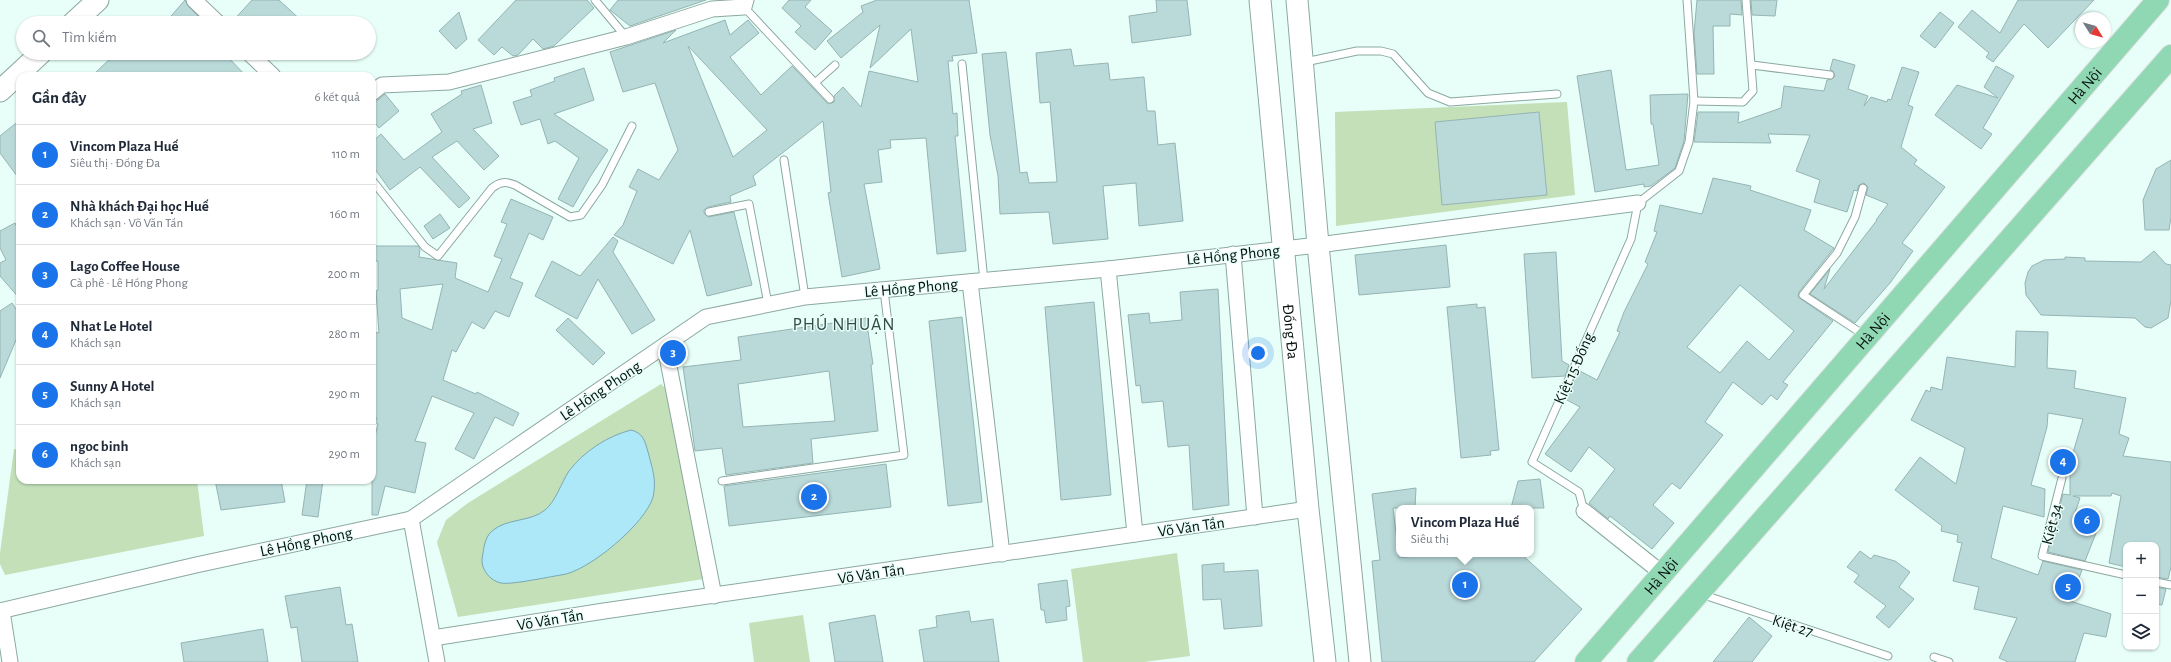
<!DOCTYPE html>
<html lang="vi">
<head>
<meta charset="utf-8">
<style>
  body { margin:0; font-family:"Alegreya Sans",sans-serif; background:#f6f6f7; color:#1f2937 }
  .controls { position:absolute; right:12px; bottom:12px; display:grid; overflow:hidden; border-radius:8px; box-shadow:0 1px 3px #0004 }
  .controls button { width:36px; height:36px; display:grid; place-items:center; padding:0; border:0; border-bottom:1px solid #e0e1e3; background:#fff; color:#1f2937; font:20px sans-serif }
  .compass { position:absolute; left:2075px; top:12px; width:36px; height:36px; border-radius:50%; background:#fff; box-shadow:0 1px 3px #0004; rotate:127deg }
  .you { position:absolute; left:1258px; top:353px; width:14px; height:14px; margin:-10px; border:3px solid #fff; border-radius:50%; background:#1a73e8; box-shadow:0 0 0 6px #1a73e833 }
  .badge { display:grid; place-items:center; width:26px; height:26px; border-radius:50%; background:#1a73e8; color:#fff; font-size:13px; font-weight:700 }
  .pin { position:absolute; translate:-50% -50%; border:2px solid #fff; box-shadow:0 1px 4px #0006 }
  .popup { position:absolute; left:1396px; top:505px; width:138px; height:52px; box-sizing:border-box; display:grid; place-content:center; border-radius:8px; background:#fff; filter:drop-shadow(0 1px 3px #0005); font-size:13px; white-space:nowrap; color:#747a83 }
  .popup b { font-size:15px; color:#1f2937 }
  .popup::after { content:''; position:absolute; left:50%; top:100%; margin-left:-8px; border:8px solid transparent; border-top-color:#fff }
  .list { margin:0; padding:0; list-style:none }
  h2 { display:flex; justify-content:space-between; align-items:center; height:52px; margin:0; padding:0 16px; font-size:17px }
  h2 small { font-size:13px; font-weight:400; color:#747a83 }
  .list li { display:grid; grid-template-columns:26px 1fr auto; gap:12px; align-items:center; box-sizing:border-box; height:60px; padding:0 16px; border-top:1px solid #e0e1e3 }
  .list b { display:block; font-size:15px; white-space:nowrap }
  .list p { margin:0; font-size:13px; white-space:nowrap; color:#747a83 }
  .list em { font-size:13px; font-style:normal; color:#747a83 }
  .icon { flex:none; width:22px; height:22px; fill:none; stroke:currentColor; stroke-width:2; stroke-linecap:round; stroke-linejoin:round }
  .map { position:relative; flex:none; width:2171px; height:662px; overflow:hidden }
  .search { position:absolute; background:#fff; box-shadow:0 1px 3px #0004; left:16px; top:16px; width:360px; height:44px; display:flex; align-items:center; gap:10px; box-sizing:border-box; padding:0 14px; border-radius:22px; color:#747a83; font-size:15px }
  .panel { position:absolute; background:#fff; box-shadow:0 1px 3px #0004; left:16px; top:72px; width:360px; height:412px; border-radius:12px }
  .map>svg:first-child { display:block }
  .green { fill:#c3e0b9 }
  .water { fill:#ade8f9; stroke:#7ba7b2 }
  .building { fill:#bad9d9; stroke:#96b4b4; fill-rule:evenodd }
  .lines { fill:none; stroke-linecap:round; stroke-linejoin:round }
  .lane-casing { stroke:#8ca8a1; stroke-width:9 }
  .street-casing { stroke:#8ca8a1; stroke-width:17 }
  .secondary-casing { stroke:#8ca8a1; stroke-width:23 }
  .primary-casing { stroke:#e1e2e2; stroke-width:24 }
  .lane { stroke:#fff; stroke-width:7 }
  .street { stroke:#fff; stroke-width:15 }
  .secondary { stroke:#fff; stroke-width:21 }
  .primary { stroke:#90d7b3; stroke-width:22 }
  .labels { text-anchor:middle; stroke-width:3; stroke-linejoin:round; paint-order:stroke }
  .street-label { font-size:16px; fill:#06100e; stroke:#e7fff8 }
  .quarter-label { font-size:18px; letter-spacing:1px; fill:#344d47; stroke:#e7fff8 }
</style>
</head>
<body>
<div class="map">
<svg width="2171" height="662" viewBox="0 0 2171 662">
  <rect width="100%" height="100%" fill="#e7fff8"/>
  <g class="green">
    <polygon points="1567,102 1575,195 1336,226 1335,112"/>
    <polygon points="661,384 667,390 704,579 458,617 437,542 446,520 468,503"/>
    <polygon points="14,449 20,450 20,480 197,480 204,536 5,575 0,564 0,553"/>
    <polygon points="1177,553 1190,656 1144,662 1083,662 1071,569"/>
    <polygon points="803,615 810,662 754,662 749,623"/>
  </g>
  <path class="water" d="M631,430C643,433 645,441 648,452C652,467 657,481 653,497C646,523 588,572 561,575C548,577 511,585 501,583C490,581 481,569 482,559C484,549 484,538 492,531C507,518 531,522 545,510C556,501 561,483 569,471C584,451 608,436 631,430Z"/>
  <g class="building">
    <polygon points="185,0 188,6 205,23 165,23"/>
    <polygon points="252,0 279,0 304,23 231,23"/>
    <polygon points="516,0 587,0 594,8 554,46 543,49 533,39 518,55 513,56 502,47 494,55 478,40"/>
    <polygon points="618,0 706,0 630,26 610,10"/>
    <polygon points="789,0 811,0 805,7 832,31 815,50 795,32 801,26 782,8"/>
    <path d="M877,0H969L977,53L952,56L953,61H948L953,114L957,113L958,136H955L966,251L937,254L926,138L890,140L891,148L878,150L882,182L864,184L880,269L842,277L828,193L831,192L823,121L753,176L756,185L730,196L731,202L708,207L704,210V213L708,217L734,212L752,285L707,296L690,230L673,264L614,235L623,225L637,191L629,187L638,169L659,180L678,150L655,83L623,92L610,52L676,30L663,43L725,20L730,35L748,20L759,33L730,57L761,95L792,66L828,104L834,102V96L843,87L861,107L869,71L918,82L911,29L870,68L880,25L841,58L827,41L863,12L861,6ZM688,46L767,130L733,157Z"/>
    <polygon points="1156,0 1187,0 1191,35 1132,43 1129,16 1157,12"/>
    <polygon points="1697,0 1741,0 1742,15 1730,14 1730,26 1713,26 1714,74 1697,74 1694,33"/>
    <polygon points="1751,0 1777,0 1775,16 1752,15"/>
    <polygon points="2018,0 2094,0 2048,48 2024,24 1993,62 1986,57 1989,53 1958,27 1972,10 2000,33"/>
    <polygon points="459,12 467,39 456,49 439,31"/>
    <polygon points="1940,12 1954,23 1935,48 1920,36"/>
    <polygon points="1071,49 1074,66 1108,63 1110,80 1144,77 1147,111 1155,111 1158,145 1175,143 1183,221 1139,226 1136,183 1103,186 1108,239 1053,244 1049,212 1000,214 998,176 990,135 982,54 1006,52 1020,173 1027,172 1029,183 1057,182 1050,102 1040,103 1036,53"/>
    <polygon points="116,53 224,53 246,76 92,76"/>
    <polygon points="1833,59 1855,65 1848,89 1868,96 1864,106 1871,97 1887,102 1888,99 1891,100 1902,67 1919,72 1908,105 1913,107 1901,147 1917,160 1914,164 1945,187 1902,243 1913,251 1890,283 1855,323 1810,294 1830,269 1824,289 1877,220 1876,220 1888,204 1866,195 1868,187 1864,183 1859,185 1857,191 1854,190 1847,212 1814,202 1820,180 1796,171 1810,135 1768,134 1771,143 1694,142 1698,112 1739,112 1738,123 1781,108 1784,86 1824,91 1827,80 1832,79 1835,76 1833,71 1830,70"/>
    <polygon points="1996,66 2014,76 1983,128 1992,134 1981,149 1935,115 1957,85 1998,98 1984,87"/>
    <polygon points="584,68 594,100 554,114 608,150 590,177 573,207 558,199 579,158 555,141 548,144 540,119 521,125 513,102 532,96 530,90 555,81 554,78"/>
    <polygon points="1611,70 1626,170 1659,165 1653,124 1651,124 1650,95 1688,94 1684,141 1675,168 1651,186 1644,187 1644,184 1595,192 1577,76"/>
    <polygon points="481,85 492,123 473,129 499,156 484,170 457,141 432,157 470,198 459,208 420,167 390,190 372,165 372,142 381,134 404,160 442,132 431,114 462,94 461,91"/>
    <polygon points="385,94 399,111 379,128 372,119 372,105"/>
    <polygon points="1539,112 1547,195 1442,205 1435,122"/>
    <polygon points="20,120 20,180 0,153 0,136"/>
    <polygon points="2171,160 2171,217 2169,230 2145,230 2143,200 2156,169"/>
    <path d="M1713,178L1751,186L1750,190L1811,210L1804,230L1834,248L1799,292L1798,297L1833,321L1783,382L1788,385L1777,400L1771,395L1762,405L1733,382L1705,422L1723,435L1680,489L1672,483L1653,505L1674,523L1652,549L1610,516L1608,519L1589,503L1615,469L1589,447L1571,472L1545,454L1580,407L1565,399L1578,370L1597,380L1620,332L1617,331L1624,312L1648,264L1645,262L1657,232L1654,231L1660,205L1702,214ZM1740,285L1794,331L1769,360L1747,341L1720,373L1687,347Z"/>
    <path d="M511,199L553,217L543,240L529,233L510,278L523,283L509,317L495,311L484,329L472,322L456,352L452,350L443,380L476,394L477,392L519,413L513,426L495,417L474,459L455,449L474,413L432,396L415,441L426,443L415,493L385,486L378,515H372V448L378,424L375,422L377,418L372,415V332L379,333L376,291L378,290V261H372V246H418L420,249L419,257L457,263L455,278L488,292L502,259L494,256L507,224L501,222ZM443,284L432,330L402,318L400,289Z"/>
    <polygon points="440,214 450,228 433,239 424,226"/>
    <polygon points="15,223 20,233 20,299 0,276 0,263 6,260 0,248 0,231"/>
    <polygon points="613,237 618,241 613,252 655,320 632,334 598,279 577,319 535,296 552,261 580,276"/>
    <polygon points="1446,245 1450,287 1359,295 1355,255"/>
    <polygon points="2154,251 2166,264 2171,265 2171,300 2168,318 2151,328 2145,327 2135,318 2041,315 2026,295 2025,283 2028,272 2032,266 2044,260 2065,259 2065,257 2085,258 2085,261 2141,262"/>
    <polygon points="1556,252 1562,361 1569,365 1565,376 1532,378 1524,254"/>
    <polygon points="1218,289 1229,505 1193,510 1189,445 1168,447 1163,401 1142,403 1140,385 1136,386 1128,315 1149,313 1150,323 1182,320 1180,292"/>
    <polygon points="1094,302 1111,495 1061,500 1045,307"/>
    <polygon points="12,303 20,315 20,342 16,340 0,378 0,311"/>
    <polygon points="1477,304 1477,308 1485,307 1499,450 1490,451 1491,455 1461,458 1447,307"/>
    <polygon points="962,317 982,502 948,506 929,321"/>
    <polygon points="568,318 605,353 593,365 556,330"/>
    <path d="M866,318L873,364L871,365L878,431L811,439L813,463L726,475L722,448L695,451L683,367L741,360L738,337ZM829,371L835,421L743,427L738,384Z"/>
    <polygon points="2016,331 2048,332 2047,368 2076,371 2074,388 2126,398 2119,434 2129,438 2123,456 2171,462 2171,567 2168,579 2156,577 2156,545 2126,545 2126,567 2109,563 2121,496 2112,493 2111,496 2073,496 2080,498 2072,522 2098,528 2085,561 2048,552 2063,494 2070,495 2070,463 2083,419 2048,413 2047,427 2031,485 2045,489 2044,517 2003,506 1991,558 2038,575 2043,561 2082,570 2070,601 2111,614 2106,637 2084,633 2075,662 2008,662 1999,658 2017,618 1974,609 1979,587 1953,581 1962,543 1957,542 1958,535 1941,531 1942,526 1895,490 1920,457 1956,484 1965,448 1911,420 1926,390 1930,392 1931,387 1942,390 1947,357 2015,367"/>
    <polygon points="886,464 891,507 729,526 724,486"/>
    <polygon points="1540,479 1544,508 1511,508 1518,481"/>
    <polygon points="215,480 281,480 285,502 221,510"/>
    <polygon points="307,480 323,480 318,517 302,515"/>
    <polygon points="1416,488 1415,508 1393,508 1399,558 1430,554 1521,554 1582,609 1534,662 1382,662 1372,561 1380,560 1372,494"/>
    <polygon points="1860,551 1871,559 1874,555 1895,561 1910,572 1899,587 1914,599 1889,628 1876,617 1886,606 1854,582 1859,575 1847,567"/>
    <polygon points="1224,563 1224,572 1258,570 1262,626 1224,629 1221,599 1203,600 1202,565"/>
    <polygon points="1067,580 1070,606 1066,607 1067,620 1046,623 1044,610 1041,610 1038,584"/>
    <polygon points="340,587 346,625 352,624 358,662 302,662 297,627 291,628 285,596"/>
    <polygon points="2156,587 2166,589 2162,605 2156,604"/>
    <polygon points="969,611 971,622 993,619 999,662 924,662 919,630 937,627 936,616"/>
    <polygon points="875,615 883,662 835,662 829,623"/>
    <polygon points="1749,617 1772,636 1752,662 1713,662"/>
    <polygon points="263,629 268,662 184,662 181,643"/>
  </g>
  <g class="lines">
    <defs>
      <g id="lane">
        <polyline points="595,0 626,37"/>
        <polyline points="744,7 830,99"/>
        <polyline points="1305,62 1357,51 1381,51 1393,54 1428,93 1450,102 1557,94"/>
        <polyline points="962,64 984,281"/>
        <polyline points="1752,65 1830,75"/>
        <polyline points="816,82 835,65"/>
        <polyline points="1694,101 1743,102 1753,91 1746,0"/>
        <polyline points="784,160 805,297"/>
        <path d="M372,180L425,247L438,256L492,188C500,182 505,181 515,185L570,217L581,215L602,185L632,126"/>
        <polyline points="1863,188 1855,217 1837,253 1803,295 1864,335"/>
        <polyline points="709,212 749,204 768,304"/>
        <polyline points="2062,478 2042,556 2126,575"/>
        <polyline points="722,481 904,455 884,290"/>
        <polyline points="1584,511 1579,492 1532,462 1631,239 1638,203 1679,171 1689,142 1694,101 1687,0"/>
        <polyline points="2156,582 2171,585"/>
        <polyline points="1701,594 1888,656"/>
        <polyline points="1934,657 1949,662"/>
      </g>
      <g id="street">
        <polyline points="194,0 218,23"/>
        <polyline points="249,53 273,76"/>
        <polyline points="372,93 382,85 449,82 626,37 712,9 744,7 746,0"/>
        <polyline points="1233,254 1255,517"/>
        <polyline points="1108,269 1135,534"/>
        <polyline points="970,282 1002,554"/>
        <polyline points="665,346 714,596"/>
        <polyline points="1584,511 1663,574"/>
        <polyline points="411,519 437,662"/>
        <polyline points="0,611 196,565 411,519 706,317 805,297 1108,269 1318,245 1638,203"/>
        <polyline points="2,611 10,662"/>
        <polyline points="433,638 604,611 1308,509"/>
      </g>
      <g id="secondary">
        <path id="s1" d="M1260,0L1308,509L1325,662"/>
        <polyline points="1297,0 1318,245 1360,662"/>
        <polyline points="73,23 98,0"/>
        <polyline points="0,91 41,53"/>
      </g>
      <g id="primary">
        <path id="s2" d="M1586,662L2158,0"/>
        <polyline points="1638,662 2171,56"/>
      </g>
    </defs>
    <use href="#lane" class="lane-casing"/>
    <use href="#street" class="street-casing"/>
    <use href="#secondary" class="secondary-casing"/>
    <use href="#primary" class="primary-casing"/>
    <use href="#lane" class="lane"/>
    <use href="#street" class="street"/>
    <use href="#secondary" class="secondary"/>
    <use href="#primary" class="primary"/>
  </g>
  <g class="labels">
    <g class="street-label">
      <text dy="6" stroke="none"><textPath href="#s2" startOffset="762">Hà Nội</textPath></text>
      <text transform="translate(1233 254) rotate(-6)" y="6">Lê Hồng Phong</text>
      <text transform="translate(911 287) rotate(-5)" y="6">Lê Hồng Phong</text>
      <text dy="6" stroke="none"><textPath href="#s1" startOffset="333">Đống Đa</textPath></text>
      <text dy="6" stroke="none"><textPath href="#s2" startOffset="438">Hà Nội</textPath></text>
      <text transform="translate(1573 368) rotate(-66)" y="6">Kiệt 15 Đống</text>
      <text transform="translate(600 390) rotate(-34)" y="6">Lê Hồng Phong</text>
      <text transform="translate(2051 524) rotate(-75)" y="6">Kiệt 34</text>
      <text transform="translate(1191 526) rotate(-8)" y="6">Võ Văn Tần</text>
      <text transform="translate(306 541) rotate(-12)" y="6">Lê Hồng Phong</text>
      <text transform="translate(871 573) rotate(-8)" y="6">Võ Văn Tần</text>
      <text dy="6" stroke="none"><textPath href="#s2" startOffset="114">Hà Nội</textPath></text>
      <text transform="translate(550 619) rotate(-9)" y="6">Võ Văn Tần</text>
      <text transform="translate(1793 625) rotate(18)" y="6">Kiệt 27</text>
    </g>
    <g class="quarter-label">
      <text x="844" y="330">PHÚ NHUẬN</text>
    </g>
  </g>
</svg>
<div class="controls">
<button>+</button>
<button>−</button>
<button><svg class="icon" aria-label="layers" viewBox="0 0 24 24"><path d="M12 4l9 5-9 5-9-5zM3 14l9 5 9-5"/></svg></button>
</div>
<svg class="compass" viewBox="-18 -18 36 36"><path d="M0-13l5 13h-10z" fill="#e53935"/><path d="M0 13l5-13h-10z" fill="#747a83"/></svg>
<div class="you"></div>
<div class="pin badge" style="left:1465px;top:585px">1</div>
<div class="popup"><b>Vincom Plaza Huế</b>Siêu thị</div>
<div class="pin badge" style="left:814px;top:497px">2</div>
<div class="pin badge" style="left:673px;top:353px">3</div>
<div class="pin badge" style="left:2063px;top:462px">4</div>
<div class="pin badge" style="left:2068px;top:587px">5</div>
<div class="pin badge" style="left:2087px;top:521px">6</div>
<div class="search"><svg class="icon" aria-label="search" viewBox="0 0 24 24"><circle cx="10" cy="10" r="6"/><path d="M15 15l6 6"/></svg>Tìm kiếm</div>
<section class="panel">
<h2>Gần đây<small>6 kết quả</small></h2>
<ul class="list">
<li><span class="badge">1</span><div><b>Vincom Plaza Huế</b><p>Siêu thị · Đống Đa</p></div><em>110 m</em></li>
<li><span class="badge">2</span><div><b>Nhà khách Đại học Huế</b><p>Khách sạn · Võ Văn Tần</p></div><em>160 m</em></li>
<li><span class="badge">3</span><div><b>Lago Coffee House</b><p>Cà phê · Lê Hồng Phong</p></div><em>200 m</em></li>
<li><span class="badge">4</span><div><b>Nhat Le Hotel</b><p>Khách sạn</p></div><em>280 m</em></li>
<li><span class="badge">5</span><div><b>Sunny A Hotel</b><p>Khách sạn</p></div><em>290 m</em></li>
<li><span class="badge">6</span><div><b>ngoc binh</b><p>Khách sạn</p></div><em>290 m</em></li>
</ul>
</section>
</div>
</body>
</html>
